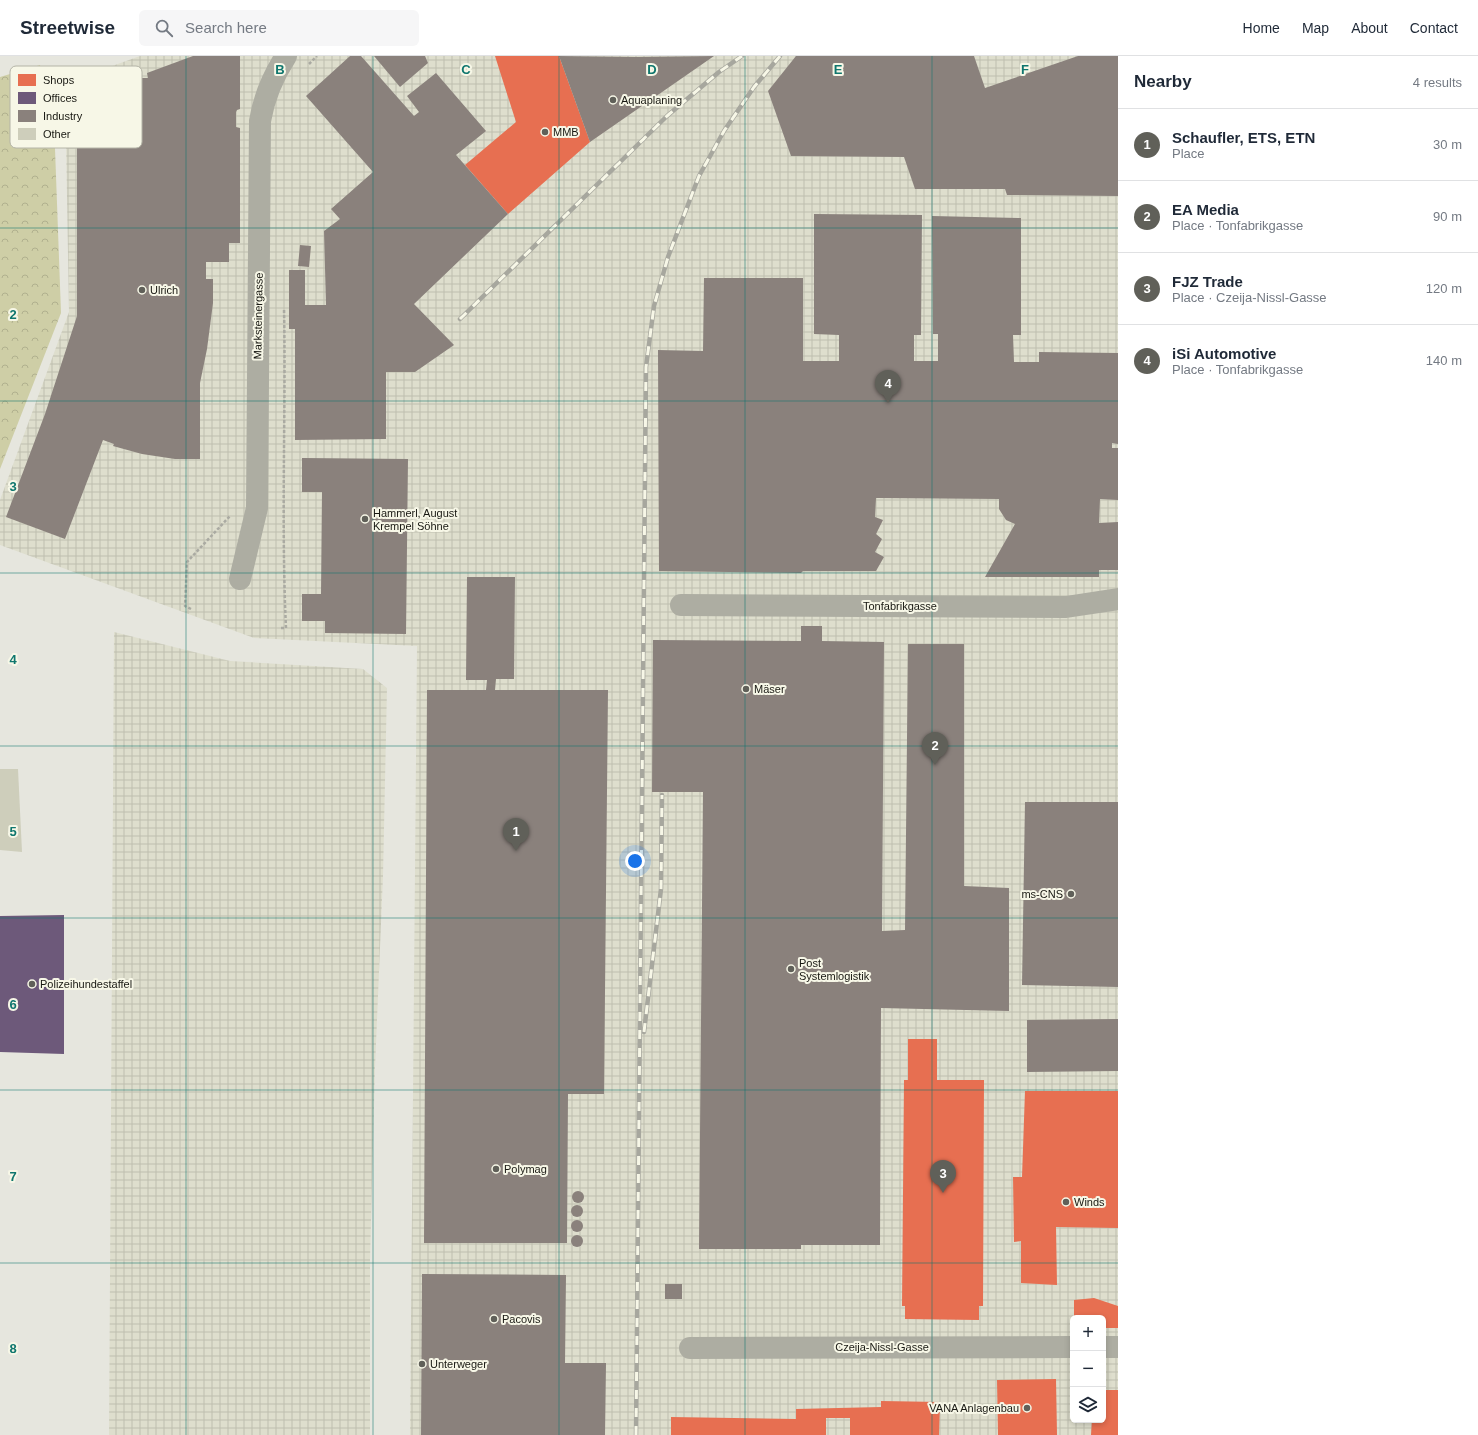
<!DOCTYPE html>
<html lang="en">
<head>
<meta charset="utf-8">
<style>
  body { margin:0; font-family:Helvetica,sans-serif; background:#f6f6f7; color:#1f2937 }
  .controls { position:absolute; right:12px; bottom:12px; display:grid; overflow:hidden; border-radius:6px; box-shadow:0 2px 6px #0003 }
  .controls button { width:36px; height:36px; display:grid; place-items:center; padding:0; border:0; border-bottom:1px solid #e0e1e3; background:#fff; color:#1f2937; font:20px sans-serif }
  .you { position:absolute; left:635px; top:805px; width:14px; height:14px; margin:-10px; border:3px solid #fff; border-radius:50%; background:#1a73e8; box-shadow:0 0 0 6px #1a73e833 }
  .badge { display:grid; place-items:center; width:26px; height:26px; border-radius:50%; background:#606059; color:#fff; font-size:13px; font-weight:700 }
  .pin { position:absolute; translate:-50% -33px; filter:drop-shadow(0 1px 2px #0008) }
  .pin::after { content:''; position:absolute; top:21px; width:14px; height:12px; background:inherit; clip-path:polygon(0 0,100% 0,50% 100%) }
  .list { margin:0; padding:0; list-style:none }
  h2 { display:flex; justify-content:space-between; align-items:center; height:52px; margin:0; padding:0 16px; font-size:17px }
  h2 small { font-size:13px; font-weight:400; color:#747a83 }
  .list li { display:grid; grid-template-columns:26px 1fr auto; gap:12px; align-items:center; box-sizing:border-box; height:72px; padding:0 16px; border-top:1px solid #e0e1e3 }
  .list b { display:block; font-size:15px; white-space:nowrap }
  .list p { margin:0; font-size:13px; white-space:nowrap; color:#747a83 }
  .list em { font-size:13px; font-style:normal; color:#747a83 }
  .icon { flex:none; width:22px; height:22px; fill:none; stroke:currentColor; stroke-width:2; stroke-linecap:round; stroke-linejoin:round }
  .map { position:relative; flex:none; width:1118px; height:1379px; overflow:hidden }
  header { display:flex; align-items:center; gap:24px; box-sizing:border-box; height:56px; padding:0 20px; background:#fff; border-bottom:1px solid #e0e1e3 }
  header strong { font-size:19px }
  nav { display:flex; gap:22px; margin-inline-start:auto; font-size:14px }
  .search { width:280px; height:36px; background:#f6f6f7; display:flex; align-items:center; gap:10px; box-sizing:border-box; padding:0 14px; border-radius:6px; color:#747a83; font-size:15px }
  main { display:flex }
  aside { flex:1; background:#fff }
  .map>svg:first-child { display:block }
  .industrial { fill:url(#industrial-grid); fill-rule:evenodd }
  .forest { fill:url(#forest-crowns) }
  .shops { fill:#e76f51 }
  .offices { fill:#6d597a }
  .industry { fill:#8a817c }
  .building { fill:#cecebb }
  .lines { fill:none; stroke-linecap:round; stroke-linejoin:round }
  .path { stroke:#aaaaa2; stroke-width:2.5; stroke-dasharray:3 2; stroke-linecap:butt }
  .minor { stroke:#adada2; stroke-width:22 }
  .rail-casing { stroke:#a7a79e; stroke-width:4.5 }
  .rail { stroke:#f7f7e7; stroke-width:3; stroke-dasharray:9; stroke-linecap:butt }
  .grid { fill:none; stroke:#0f766e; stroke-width:1; stroke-opacity:0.55 }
  .poi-dot { fill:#606059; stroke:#f7f7e7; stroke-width:1.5 }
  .labels { text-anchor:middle; stroke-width:4; stroke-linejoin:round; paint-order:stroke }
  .poi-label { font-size:11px; fill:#181812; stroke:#f7f7e7; text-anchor:start }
  .street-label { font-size:11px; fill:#181812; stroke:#f7f7e7 }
  .key { fill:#f7f7e7; stroke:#b4b4a7; stroke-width:1 }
  .key-label { font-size:11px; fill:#181812 }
  .grid-label { font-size:13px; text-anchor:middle; font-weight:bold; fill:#0f766e; stroke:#f7f7e7; stroke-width:4; stroke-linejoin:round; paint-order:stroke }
</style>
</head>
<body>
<header>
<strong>Streetwise</strong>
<div class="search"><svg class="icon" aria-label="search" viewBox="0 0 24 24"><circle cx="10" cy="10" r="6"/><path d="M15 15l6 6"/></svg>Search here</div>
<nav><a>Home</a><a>Map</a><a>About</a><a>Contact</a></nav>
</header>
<main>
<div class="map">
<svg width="1118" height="1379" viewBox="0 0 1118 1379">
  <defs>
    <pattern id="industrial-grid" width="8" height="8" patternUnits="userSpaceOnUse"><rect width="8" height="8" fill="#dedecd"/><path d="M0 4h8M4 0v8" fill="none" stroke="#bebeaf"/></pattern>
    <pattern id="forest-crowns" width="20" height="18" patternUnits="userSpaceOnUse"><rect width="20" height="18" fill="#cecea6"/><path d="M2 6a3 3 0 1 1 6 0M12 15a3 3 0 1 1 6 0" fill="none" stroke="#b0b08e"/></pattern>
  </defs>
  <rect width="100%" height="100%" fill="#e6e6de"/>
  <g class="industrial">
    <path d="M140,0H1118V1379H410L417,590L254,582L0,489V444L69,256L65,27ZM1073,1262H1103V1364H1073Z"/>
    <polygon points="114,576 230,605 363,613 387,632 383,820 375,1012 370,1204 370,1379 109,1379"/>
  </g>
  <polygon class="forest" points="40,9 54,65 61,257 0,413 0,21"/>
  <g class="shops">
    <polygon points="495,0 559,0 590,86 508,158 465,109 516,66"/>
    <polygon points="908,983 937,983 937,1024 984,1024 983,1250 979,1250 979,1264 905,1263 905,1250 902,1250 904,1024 908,1024"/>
    <polygon points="1025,1035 1118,1035 1118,1172 1056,1171 1057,1229 1021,1227 1021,1185 1014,1186 1013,1121 1022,1121"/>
    <polygon points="1094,1242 1118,1250 1118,1272 1103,1272 1103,1262 1074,1262 1074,1244"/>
    <polygon points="1056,1323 1057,1379 998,1379 997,1324"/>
    <polygon points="1103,1334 1118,1334 1118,1379 1091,1379 1092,1364 1103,1364"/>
    <polygon points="881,1345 940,1346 939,1379 850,1379 850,1362 826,1362 826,1379 671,1379 671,1361 796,1363 796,1353 881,1351"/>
  </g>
  <polygon class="offices" points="64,859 64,998 0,996 0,860"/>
  <g class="industry">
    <polygon points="193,0 240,0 240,53 237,54 236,56 236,71 240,72 240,187 229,187 229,206 206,206 206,223 213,223 213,247 207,293 200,327 200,403 175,403 142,398 113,390 114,388 103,384 65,483 6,461 45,358 77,260 77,33 128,33 128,22 148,22 147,17"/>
    <polygon points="350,0 361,0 414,60 419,56 407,40 436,17 486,75 456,99 508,158 414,248 454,289 415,316 386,316 386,383 295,384 295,273 289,273 289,214 305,214 305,249 326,249 324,175 340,163 331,153 373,116 306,40"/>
    <polygon points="374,0 425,0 428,7 400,31"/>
    <polygon points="559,0 636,1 714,0 590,86"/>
    <polygon points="796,0 974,0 985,32 1078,0 1118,0 1118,140 1007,139 1005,133 915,133 904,101 791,100 768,35"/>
    <polygon points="814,158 922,159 921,279 914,279 914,305 938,305 938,278 933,278 932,160 1021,162 1021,279 1013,279 1014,306 1039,306 1039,296 1118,297 1118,388 1112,387 1112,392 1118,392 1118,444 1100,443 1099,467 1118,466 1118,514 1099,514 1099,521 985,521 1015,468 1006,464 999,453 999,443 876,442 875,461 883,464 876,478 882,483 875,496 884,501 876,515 803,515 801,517 659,515 658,294 703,295 704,222 803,222 803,305 839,305 839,279 814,278"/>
    <polygon points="300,189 311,190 309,211 298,210"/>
    <polygon points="302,402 408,403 406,578 325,577 325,565 302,565 302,538 321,538 322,436 302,436"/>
    <polygon points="467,521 515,521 514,623 496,623 495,634 608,634 604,1038 568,1038 567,1187 424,1187 427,634 486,634 487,624 466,624"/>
    <polygon points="801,570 822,570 822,585 884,586 882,875 905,874 908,588 964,588 964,830 1009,832 1009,955 881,952 880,1189 801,1189 801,1193 699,1193 703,736 652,736 653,584 801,585"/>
    <polygon points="1025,746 1118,746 1118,931 1022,929"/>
    <polygon points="1118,963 1118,1015 1027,1016 1027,964"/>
    <circle cx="578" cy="1141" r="6"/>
    <circle cx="577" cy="1155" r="6"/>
    <circle cx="577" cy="1170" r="6"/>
    <circle cx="577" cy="1185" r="6"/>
    <polygon points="422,1218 566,1219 565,1307 606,1307 605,1379 421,1379"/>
    <rect x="665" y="1228" width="17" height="15"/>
  </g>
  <polygon class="building" points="0,713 18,713 22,796 0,794"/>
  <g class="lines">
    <g class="path">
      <polyline points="309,8 317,0"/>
      <polyline points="191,553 185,550 187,506 230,460"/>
      <path d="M281,572H286C281,465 286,358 284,252"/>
    </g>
    <g class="minor">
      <path d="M240,523L257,452L260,65C264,41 273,20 286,0"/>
      <polyline points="681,549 1066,551 1118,543"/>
      <polyline points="1103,1291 1118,1291"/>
      <polyline points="690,1292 1073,1291"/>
    </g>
    <defs>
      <g id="rail">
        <polyline points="460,263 667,60 719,16 742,0"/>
        <polyline points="644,976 661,833 662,739"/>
        <polyline points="636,1379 646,311 654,250 668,201 699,120 724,75 754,31 780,0"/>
      </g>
    </defs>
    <use href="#rail" class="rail-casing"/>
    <use href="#rail" class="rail"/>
  </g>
  <path class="grid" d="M186,0V1379M373,0V1379M559,0V1379M745,0V1379M932,0V1379M0,172H1118M0,345H1118M0,517H1118M0,690H1118M0,862H1118M0,1034H1118M0,1207H1118"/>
  <g class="poi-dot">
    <circle cx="613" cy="44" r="4"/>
    <circle cx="545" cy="76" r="4"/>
    <circle cx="142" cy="234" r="4"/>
    <circle cx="365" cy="463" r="4"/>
    <circle cx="746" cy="633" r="4"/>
    <circle cx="1071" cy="838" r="4"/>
    <circle cx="791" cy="913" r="4"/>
    <circle cx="32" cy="928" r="4"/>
    <circle cx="496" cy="1113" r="4"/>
    <circle cx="1066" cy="1146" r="4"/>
    <circle cx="494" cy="1263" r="4"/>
    <circle cx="422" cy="1308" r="4"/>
    <circle cx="1027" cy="1352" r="4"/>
  </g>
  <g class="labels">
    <g class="poi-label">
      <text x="621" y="48">Aquaplaning</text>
      <text x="553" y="80">MMB</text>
      <text x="150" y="238">Ulrich</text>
      <text x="373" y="461">Hammerl, August<tspan x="373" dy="13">Krempel Söhne</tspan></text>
      <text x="754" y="637">Mäser</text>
      <text x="1063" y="842" text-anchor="end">ms-CNS</text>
      <text x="799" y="911">Post<tspan x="799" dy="13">Systemlogistik</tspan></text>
      <text x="40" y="932">Polizeihundestaffel</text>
      <text x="504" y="1117">Polymag</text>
      <text x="1074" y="1150">Winds</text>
      <text x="502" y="1267">Pacovis</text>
      <text x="430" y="1312">Unterweger</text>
      <text x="1019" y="1356" text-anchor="end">VANA Anlagenbau</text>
    </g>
    <g class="street-label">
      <text transform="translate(258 260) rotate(-89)" y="4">Marksteinergasse</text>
      <text x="900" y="554">Tonfabrikgasse</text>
      <text x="882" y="1295">Czeija-Nissl-Gasse</text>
    </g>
  </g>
  <rect x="10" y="10" width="132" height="82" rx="6" class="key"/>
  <rect x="18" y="18" width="18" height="12" fill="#e76f51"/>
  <rect x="18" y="36" width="18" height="12" fill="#6d597a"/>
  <rect x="18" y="54" width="18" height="12" fill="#8a817c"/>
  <rect x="18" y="72" width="18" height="12" fill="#cecebb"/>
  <g class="key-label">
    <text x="43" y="28">Shops</text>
    <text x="43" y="46">Offices</text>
    <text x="43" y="64">Industry</text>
    <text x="43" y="82">Other</text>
  </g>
  <g class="grid-label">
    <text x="280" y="18">B</text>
    <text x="466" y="18">C</text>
    <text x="652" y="18">D</text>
    <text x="838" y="18">E</text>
    <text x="1025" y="18">F</text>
    <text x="13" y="263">2</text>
    <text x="13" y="435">3</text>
    <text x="13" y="608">4</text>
    <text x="13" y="780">5</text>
    <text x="13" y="953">6</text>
    <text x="13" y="1125">7</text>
    <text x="13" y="1297">8</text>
  </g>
</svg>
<div class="controls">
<button>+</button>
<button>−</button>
<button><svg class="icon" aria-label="layers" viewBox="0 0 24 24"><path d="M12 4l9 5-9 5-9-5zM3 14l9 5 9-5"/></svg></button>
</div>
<div class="you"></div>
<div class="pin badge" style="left:516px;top:795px">1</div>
<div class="pin badge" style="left:935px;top:709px">2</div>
<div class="pin badge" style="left:943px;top:1137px">3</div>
<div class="pin badge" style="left:888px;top:347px">4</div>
</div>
<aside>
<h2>Nearby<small>4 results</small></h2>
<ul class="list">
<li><span class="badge">1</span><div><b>Schaufler, ETS, ETN</b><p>Place</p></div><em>30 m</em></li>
<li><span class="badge">2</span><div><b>EA Media</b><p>Place · Tonfabrikgasse</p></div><em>90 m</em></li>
<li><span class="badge">3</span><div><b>FJZ Trade</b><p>Place · Czeija-Nissl-Gasse</p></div><em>120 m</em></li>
<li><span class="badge">4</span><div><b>iSi Automotive</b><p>Place · Tonfabrikgasse</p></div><em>140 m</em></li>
</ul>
</aside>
</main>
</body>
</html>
